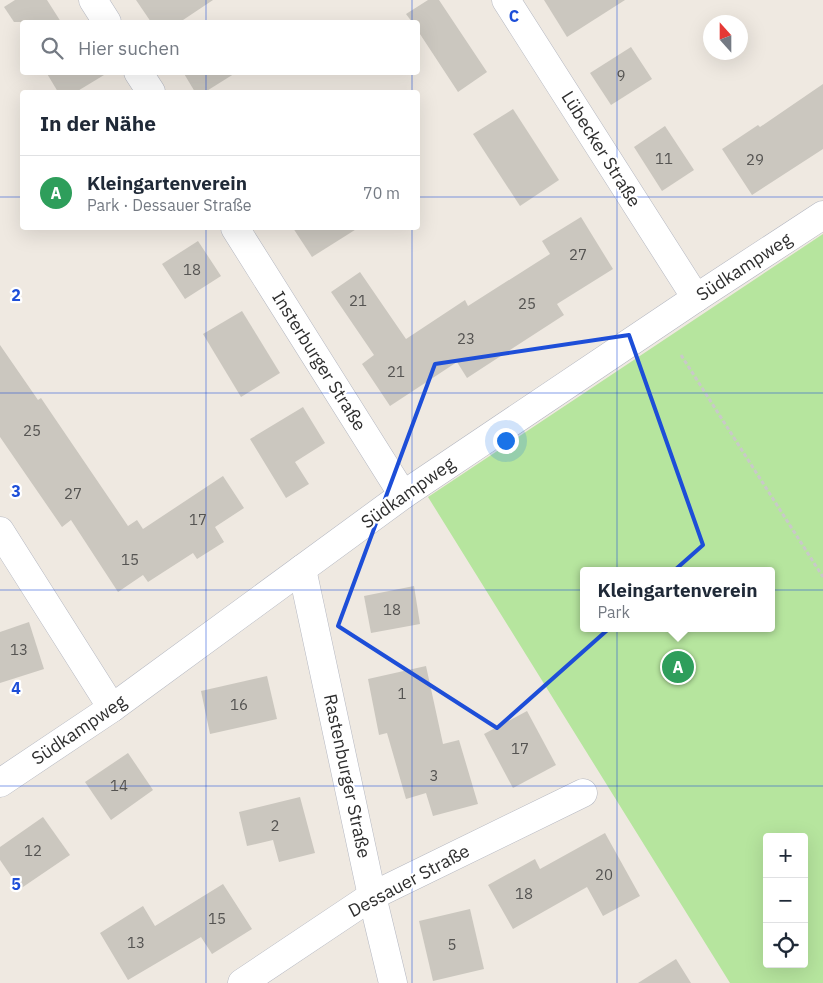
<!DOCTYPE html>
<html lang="de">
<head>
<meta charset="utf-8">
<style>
  body { margin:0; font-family:"IBM Plex Sans",sans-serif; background:#f6f6f7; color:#1f2937 }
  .controls { position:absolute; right:15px; bottom:15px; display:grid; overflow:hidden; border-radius:5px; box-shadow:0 5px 20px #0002 }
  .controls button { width:45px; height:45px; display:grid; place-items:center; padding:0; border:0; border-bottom:1px solid #e0e1e3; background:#fff; color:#1f2937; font:25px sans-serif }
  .compass { position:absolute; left:703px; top:15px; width:45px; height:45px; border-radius:50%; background:#fff; box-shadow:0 5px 20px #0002; rotate:339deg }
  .you { position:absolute; left:505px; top:440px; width:18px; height:18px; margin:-12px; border:4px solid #fff; border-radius:50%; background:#1a73e8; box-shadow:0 0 0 8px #1a73e833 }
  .badge { display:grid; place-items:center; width:32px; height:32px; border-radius:50%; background:#4264fb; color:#fff; font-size:16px; font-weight:700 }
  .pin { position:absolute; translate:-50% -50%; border:2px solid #fff; box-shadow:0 1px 5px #0006 }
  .popup { position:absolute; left:580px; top:567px; width:195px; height:65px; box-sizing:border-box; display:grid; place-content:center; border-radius:5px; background:#fff; filter:drop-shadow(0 1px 4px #0005); font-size:16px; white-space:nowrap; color:#747a83 }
  .popup b { font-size:19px; color:#1f2937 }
  .popup::after { content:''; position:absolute; left:50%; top:100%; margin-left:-10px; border:10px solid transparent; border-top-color:#fff }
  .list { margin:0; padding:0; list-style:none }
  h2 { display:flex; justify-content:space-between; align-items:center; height:65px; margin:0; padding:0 20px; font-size:21px }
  h2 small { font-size:16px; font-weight:400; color:#747a83 }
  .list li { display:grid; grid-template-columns:32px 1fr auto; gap:15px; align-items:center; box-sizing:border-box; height:75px; padding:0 20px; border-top:1px solid #e0e1e3 }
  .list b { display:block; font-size:19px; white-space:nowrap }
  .list p { margin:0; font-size:16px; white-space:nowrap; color:#747a83 }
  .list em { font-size:16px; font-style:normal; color:#747a83 }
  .icon { flex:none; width:28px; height:28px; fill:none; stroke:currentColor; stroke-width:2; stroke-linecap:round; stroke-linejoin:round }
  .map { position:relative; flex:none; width:823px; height:983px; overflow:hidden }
  .search { position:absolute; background:#fff; box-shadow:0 5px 20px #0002; left:20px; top:20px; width:400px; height:55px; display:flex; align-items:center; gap:12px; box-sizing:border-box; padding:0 18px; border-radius:5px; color:#747a83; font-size:19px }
  .panel { position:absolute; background:#fff; box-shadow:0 5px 20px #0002; left:20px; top:90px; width:400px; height:140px; border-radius:5px }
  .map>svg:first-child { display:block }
  .green { fill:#b6e59e; fill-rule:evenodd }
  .building { fill:#cbc7bf }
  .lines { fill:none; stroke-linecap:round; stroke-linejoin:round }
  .minor-casing { stroke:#b4b7c1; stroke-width:29 }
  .path { stroke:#c9c9c9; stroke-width:3; stroke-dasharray:4 2.5; stroke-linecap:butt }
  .minor { stroke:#fff; stroke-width:28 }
  .marked { fill:none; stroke:#1d4ed8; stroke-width:4; stroke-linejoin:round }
  .grid { fill:none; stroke:#1d4ed8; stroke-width:1; stroke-opacity:0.55 }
  .labels { text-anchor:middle; stroke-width:4.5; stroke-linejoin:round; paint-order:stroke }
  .number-label { font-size:15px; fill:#555452 }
  .street-label { font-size:18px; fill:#2e2e2e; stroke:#fff }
  .grid-label { font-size:16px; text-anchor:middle; font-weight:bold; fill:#1d4ed8; stroke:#fff; stroke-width:4.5; stroke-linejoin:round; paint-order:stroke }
</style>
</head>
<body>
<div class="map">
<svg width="823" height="983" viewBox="0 0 823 983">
  <rect width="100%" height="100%" fill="#efe9e1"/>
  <path class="green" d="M823,234V983H730L428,497ZM584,571H772V628H584ZM767,837H804V964H767Z"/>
  <g class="building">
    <polygon points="15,0 47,0 61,22 14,22 4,7"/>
    <polygon points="136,0 213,0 180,22 151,22"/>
    <polygon points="428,0 439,0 487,72 458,92 418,31 418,22 412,22 406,14"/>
    <polygon points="544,0 625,0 567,37"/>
    <polygon points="631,47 652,79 611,105 590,73"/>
    <polygon points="46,72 109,72 76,92 58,92"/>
    <polygon points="183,72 237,72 205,92 195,92"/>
    <polygon points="823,84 823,149 752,195 722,149 758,125 760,127"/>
    <polygon points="513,109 559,180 520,206 473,134"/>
    <polygon points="665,126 694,170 662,191 634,147"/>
    <polygon points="581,217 613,269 557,304 564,315 467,378 457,362 390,406 362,364 374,355 331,292 360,272 406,339 465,300 468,306 550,254 542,241"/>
    <polygon points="293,228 358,228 312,257"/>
    <polygon points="198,241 221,276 185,299 162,264"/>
    <polygon points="242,311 280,373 241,397 203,334"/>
    <polygon points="0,345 38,400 41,398 128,526 137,520 143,529 223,476 244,508 215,527 224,542 197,559 193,553 148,582 143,575 118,592 71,520 62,527 0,437"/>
    <polygon points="303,407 325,443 295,462 309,484 286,498 250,439"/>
    <polygon points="414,586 420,624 371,633 364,596"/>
    <polygon points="29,622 44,669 0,683 0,632"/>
    <polygon points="426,666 443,744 459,740 478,804 433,816 426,793 406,799 387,733 379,735 368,679"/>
    <polygon points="267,676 277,719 210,734 201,691"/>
    <polygon points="527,711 556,765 513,788 484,734"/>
    <polygon points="128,753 153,790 111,820 85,782"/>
    <polygon points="300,797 315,853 279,862 273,840 247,846 239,812"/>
    <polygon points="43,817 70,855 20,889 0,860 0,847"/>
    <polygon points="605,833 640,896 603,916 587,887 513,929 488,885 535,859 540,869"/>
    <polygon points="223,884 252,929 212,954 201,937 128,980 100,933 143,906 155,926"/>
    <polygon points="470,909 484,969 433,981 419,921"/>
    <polygon points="676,959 691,983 638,983"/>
  </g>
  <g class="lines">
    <defs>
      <g id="minor">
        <polyline points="93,0 107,22"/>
        <polyline points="506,0 696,298"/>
        <polyline points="138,72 151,92"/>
        <polyline points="235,228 403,495"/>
        <polyline points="0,531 112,708"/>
        <polyline points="302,569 372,896 393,983"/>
        <polyline points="0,783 112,708 403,495 696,298 823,215"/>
        <polyline points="242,983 372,896 583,793"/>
      </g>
    </defs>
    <use href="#minor" class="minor-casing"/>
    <polyline class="path" points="681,355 823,577"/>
    <use href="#minor" class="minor"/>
  </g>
  <path class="marked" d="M629,335L703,545L497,728L338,626L435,364Z"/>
  <path class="grid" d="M206,0V22M412,0V22M617,0V983M206,72V92M412,72V92M0,197H22M418,197H823M206,228V983M412,228V983M0,393H823M0,590H823M0,786H823"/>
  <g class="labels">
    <g class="number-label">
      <text x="621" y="81">9</text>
      <text x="664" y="164">11</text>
      <text x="755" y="165">29</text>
      <text x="578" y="260">27</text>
      <text x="192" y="275">18</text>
      <text x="358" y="306">21</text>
      <text x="527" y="309">25</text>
      <text x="466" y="344">23</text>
      <text x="396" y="377">21</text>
      <text x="32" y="436">25</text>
      <text x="73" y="499">27</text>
      <text x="198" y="525">17</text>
      <text x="130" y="565">15</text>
      <text x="392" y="615">18</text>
      <text x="19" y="655">13</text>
      <text x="402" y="699">1</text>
      <text x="239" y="710">16</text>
      <text x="520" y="754">17</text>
      <text x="434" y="781">3</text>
      <text x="119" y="791">14</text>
      <text x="275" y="831">2</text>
      <text x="33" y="856">12</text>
      <text x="604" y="880">20</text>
      <text x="524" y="899">18</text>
      <text x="217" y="924">15</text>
      <text x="136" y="948">13</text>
      <text x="452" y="950">5</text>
    </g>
    <g class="street-label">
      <text transform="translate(601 149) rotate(58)" y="6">Lübecker Straße</text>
      <text transform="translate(744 267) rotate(-33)" y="6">Südkampweg</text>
      <text transform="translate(319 361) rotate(58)" y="6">Insterburger Straße</text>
      <text transform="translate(408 493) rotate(-35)" y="6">Südkampweg</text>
      <text transform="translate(79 730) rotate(-34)" y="6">Südkampweg</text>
      <text transform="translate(347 776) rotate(78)" y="6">Rastenburger Straße</text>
      <text transform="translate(409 881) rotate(-28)" y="6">Dessauer Straße</text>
    </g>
  </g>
  <g class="grid-label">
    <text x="514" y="22">C</text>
    <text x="16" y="301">2</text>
    <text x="16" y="497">3</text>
    <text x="16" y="694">4</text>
    <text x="16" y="890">5</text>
  </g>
</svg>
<div class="controls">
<button>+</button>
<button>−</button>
<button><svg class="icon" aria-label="locate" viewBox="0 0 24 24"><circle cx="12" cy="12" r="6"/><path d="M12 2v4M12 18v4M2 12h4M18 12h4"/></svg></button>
</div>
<svg class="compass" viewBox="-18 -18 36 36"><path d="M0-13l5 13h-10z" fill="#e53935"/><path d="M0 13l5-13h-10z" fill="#747a83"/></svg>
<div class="you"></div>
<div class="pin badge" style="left:678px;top:667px;background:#2e9e5b">A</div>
<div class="popup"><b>Kleingartenverein</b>Park</div>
<div class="search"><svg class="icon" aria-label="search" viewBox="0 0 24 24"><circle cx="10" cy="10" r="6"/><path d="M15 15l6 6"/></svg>Hier suchen</div>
<section class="panel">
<h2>In der Nähe<small></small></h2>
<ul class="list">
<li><span class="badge" style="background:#2e9e5b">A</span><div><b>Kleingartenverein</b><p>Park · Dessauer Straße</p></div><em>70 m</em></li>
</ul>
</section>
</div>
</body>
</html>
